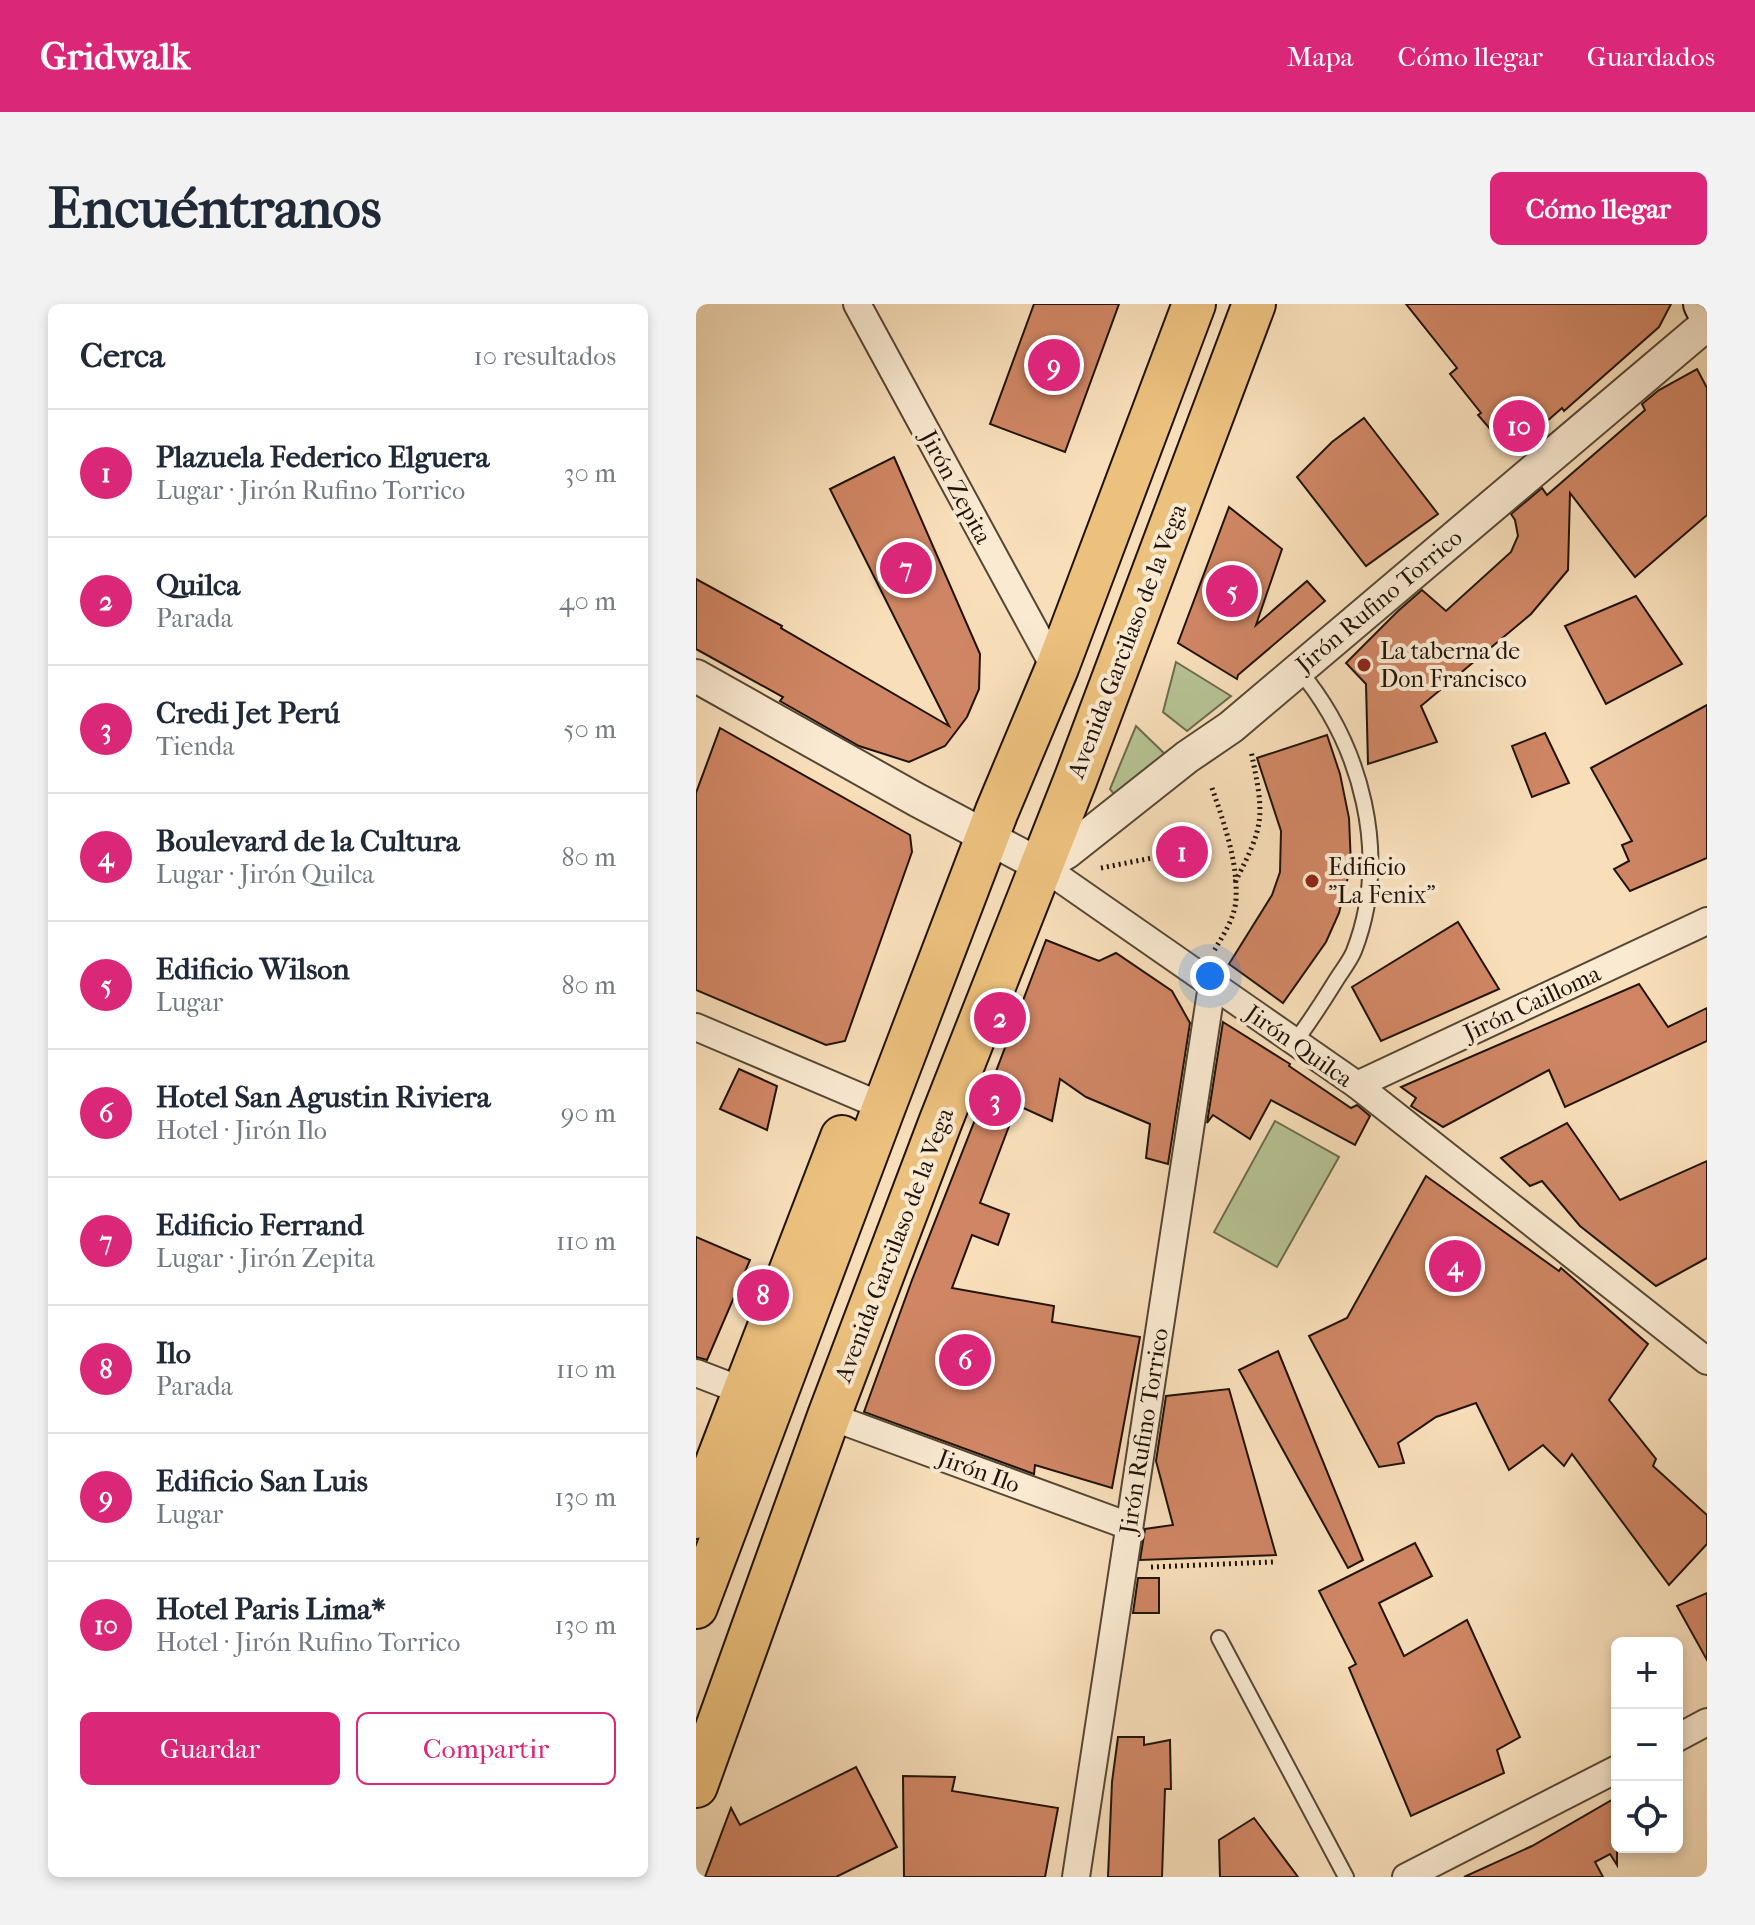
<!DOCTYPE html>
<html lang="es">
<head>
<meta charset="utf-8">
<style>
  body { margin:0; font-family:"IM FELL French Canon",serif; background:#f2f2f3; color:#1f2937 }
  .controls { position:absolute; right:24px; bottom:24px; display:grid; overflow:hidden; border-radius:12px; box-shadow:0 4px 12px #0003 }
  .controls button { width:72px; height:72px; display:grid; place-items:center; padding:0; border:0; border-bottom:2px solid #e0e1e3; background:#fff; color:#1f2937; font:40px sans-serif }
  .you { position:absolute; left:514px; top:672px; width:28px; height:28px; margin:-20px; border:6px solid #fff; border-radius:50%; background:#1a73e8; box-shadow:0 0 0 12px #1a73e833 }
  .badge { display:grid; place-items:center; width:52px; height:52px; border-radius:50%; background:#db2777; color:#fff; font-size:26px; font-weight:700 }
  .pin { position:absolute; translate:-50% -50%; border:4px solid #fff; box-shadow:0 2px 8px #0006 }
  .list { margin:0; padding:0; list-style:none }
  h2 { display:flex; justify-content:space-between; align-items:center; height:104px; margin:0; padding:0 32px; font-size:34px }
  h2 small { font-size:26px; font-weight:400; color:#747a83 }
  .list li { display:grid; grid-template-columns:52px 1fr auto; gap:24px; align-items:center; box-sizing:border-box; height:128px; padding:0 32px; border-top:2px solid #e0e1e3 }
  .list b { display:block; font-size:30px; white-space:nowrap }
  .list p { margin:0; font-size:26px; white-space:nowrap; color:#747a83 }
  .list em { font-size:26px; font-style:normal; color:#747a83 }
  .actions { display:flex; gap:16px; padding:24px 32px }
  .actions a { flex:1; padding:18px 0; border:2px solid #db2777; border-radius:12px; text-align:center; font-size:28px; color:#db2777 }
  .actions .main { background:#db2777; color:#fff }
  .icon { flex:none; width:44px; height:44px; fill:none; stroke:currentColor; stroke-width:2; stroke-linecap:round; stroke-linejoin:round }
  .map { position:relative; flex:none; width:1011px; height:1573px; overflow:hidden; border-radius:12px }
  header { display:flex; align-items:center; gap:48px; box-sizing:border-box; height:112px; padding:0 40px; background:#db2777; color:#fff }
  header strong { font-size:38px }
  nav { display:flex; gap:44px; margin-inline-start:auto; font-size:28px }
  .intro { display:flex; align-items:center; justify-content:space-between; box-sizing:border-box; height:192px; padding:0 48px }
  h1 { margin:0; font-size:56px }
  .button { padding:20px 36px; border-radius:12px; background:#db2777; color:#fff; font-size:28px; font-weight:700 }
  main { display:flex; gap:48px; padding:0 48px }
  aside { flex:1; background:#fff; border-radius:12px; box-shadow:0 4px 12px #0003 }
  .map>svg:first-child { display:block }
  .green { fill:#b7c394; stroke:#6c6b4e; stroke-width:2 }
  .building { fill:#d08664; stroke:#201308; stroke-width:2 }
  .lines { fill:none; stroke-linecap:round; stroke-linejoin:round }
  .service-casing { stroke:#564634; stroke-width:18 }
  .minor-casing { stroke:#564634; stroke-width:30 }
  .tertiary-casing { stroke:#564634; stroke-width:36 }
  .secondary-casing { stroke:#201308; stroke-width:42 }
  .primary-casing { stroke:#201308; stroke-width:46 }
  .path { stroke:#201308; stroke-width:5; stroke-dasharray:2 4; stroke-linecap:butt }
  .service { stroke:#faead2; stroke-width:14 }
  .minor { stroke:#faead2; stroke-width:26 }
  .tertiary { stroke:#faead2; stroke-width:32 }
  .secondary { stroke:#faead2; stroke-width:38 }
  .primary { stroke:#ecc07d; stroke-width:42 }
  .poi-dot { fill:#8f2418; stroke:#faead2; stroke-width:3 }
  .labels { text-anchor:middle; stroke-width:8; stroke-linejoin:round; paint-order:stroke }
  .street-label { font-size:24px; fill:#201308; stroke:#faead2 }
  .poi-label { font-size:24px; fill:#201308; stroke:#faead2; text-anchor:start }
</style>
</head>
<body>
<header>
<strong>Gridwalk</strong>
<nav><a>Mapa</a><a>Cómo llegar</a><a>Guardados</a></nav>
</header>
<div class="intro"><h1>Encuéntranos</h1><a class="button">Cómo llegar</a></div>
<main>
<aside>
<h2>Cerca<small>10 resultados</small></h2>
<ul class="list">
<li><span class="badge">1</span><div><b>Plazuela Federico Elguera</b><p>Lugar · Jirón Rufino Torrico</p></div><em>30 m</em></li>
<li><span class="badge">2</span><div><b>Quilca</b><p>Parada</p></div><em>40 m</em></li>
<li><span class="badge">3</span><div><b>Credi Jet Perú</b><p>Tienda</p></div><em>50 m</em></li>
<li><span class="badge">4</span><div><b>Boulevard de la Cultura</b><p>Lugar · Jirón Quilca</p></div><em>80 m</em></li>
<li><span class="badge">5</span><div><b>Edificio Wilson</b><p>Lugar</p></div><em>80 m</em></li>
<li><span class="badge">6</span><div><b>Hotel San Agustin Riviera</b><p>Hotel · Jirón Ilo</p></div><em>90 m</em></li>
<li><span class="badge">7</span><div><b>Edificio Ferrand</b><p>Lugar · Jirón Zepita</p></div><em>110 m</em></li>
<li><span class="badge">8</span><div><b>Ilo</b><p>Parada</p></div><em>110 m</em></li>
<li><span class="badge">9</span><div><b>Edificio San Luis</b><p>Lugar</p></div><em>130 m</em></li>
<li><span class="badge">10</span><div><b>Hotel Paris Lima*</b><p>Hotel · Jirón Rufino Torrico</p></div><em>130 m</em></li>
</ul>
<div class="actions"><a class="main">Guardar</a><a>Compartir</a></div>
</aside>
<div class="map">
<svg width="1011" height="1573" viewBox="0 0 1011 1573">
  <rect width="100%" height="100%" fill="#f8dfba"/>
  <filter id="stains"><feTurbulence type="fractalNoise" baseFrequency=".0025" numOctaves="4"/><feColorMatrix values="0 0 0 0 .2 0 0 0 0 .09 0 0 0 0 .02 0 0 0 .5 -.17"/></filter>
  <radialGradient id="worn" r=".72"><stop offset=".6" stop-color="#630" stop-opacity="0"/><stop offset="1" stop-color="#630" stop-opacity=".3"/></radialGradient>
  <g class="green">
    <polygon points="480,358 535,392 491,427 467,408"/>
    <polygon points="440,422 473,454 422,495 414,485"/>
    <polygon points="579,817 643,853 581,963 518,928"/>
  </g>
  <g class="building">
    <polygon points="338,0 423,0 369,148 294,120"/>
    <polygon points="710,0 975,0 963,23 868,107 866,104 815,149 782,111 785,109 754,70 761,64"/>
    <polygon points="1001,65 1011,84 1011,211 939,273 874,189 872,266 835,310 725,402 741,438 672,460 670,380 650,359 702,307 726,286 750,307 815,248 822,232 819,216 815,210 846,184 851,191 949,106 946,100 963,86"/>
    <polygon points="668,114 742,210 670,262 601,173 636,138"/>
    <polygon points="198,153 284,350 283,385 271,413 249,442 213,458 163,442 84,397 87,393 0,345 0,275 86,322 85,324 253,422 134,185"/>
    <polygon points="533,203 586,245 560,321 611,277 629,297 542,371 541,375 482,339"/>
    <polygon points="940,292 986,360 910,400 869,322"/>
    <polygon points="1011,401 1011,554 934,587 918,565 933,557 926,541 936,537 895,464"/>
    <polygon points="24,424 214,531 216,548 149,737 130,741 0,686 0,489"/>
    <polygon points="849,429 873,479 836,493 816,442"/>
    <polygon points="631,431 644,470 653,514 655,561 643,609 630,638 587,699 533,660 576,591 584,568 585,527 561,454"/>
    <polygon points="762,618 803,685 685,737 656,683"/>
    <polygon points="350,636 403,657 420,649 476,687 494,719 472,860 450,854 454,820 390,793 364,775 356,817 321,801 284,899 313,910 302,941 276,931 256,984 358,1002 356,1018 444,1033 416,1184 339,1161 338,1170 168,1108 216,976 284,803 286,804"/>
    <polygon points="943,680 972,723 1011,704 1011,737 869,803 853,766 747,823 715,802 720,794 705,783"/>
    <polygon points="527,718 594,760 593,762 655,804 661,801 674,812 659,841 575,796 554,835 517,811 511,819"/>
    <polygon points="43,765 81,782 71,826 24,805"/>
    <polygon points="871,819 924,896 1011,857 1011,954 960,982 884,922 846,877 834,882 805,854"/>
    <polygon points="730,872 863,967 865,964 952,1040 913,1096 960,1155 957,1162 1011,1211 1011,1240 973,1281 876,1150 868,1162 847,1141 813,1166 780,1099 740,1113 702,1139 708,1159 683,1163 613,1032 651,1014"/>
    <polygon points="0,933 54,956 11,1056 0,1053"/>
    <polygon points="582,1047 667,1256 652,1264 543,1066"/>
    <polygon points="533,1085 580,1251 444,1256 449,1225 477,1221 460,1157 470,1092"/>
    <polygon points="719,1239 736,1272 683,1299 708,1352 771,1316 824,1433 801,1446 808,1469 715,1512 653,1364 660,1360 623,1287"/>
    <polygon points="442,1274 463,1274 463,1309 437,1309"/>
    <polygon points="1011,1289 1011,1356 981,1302"/>
    <polygon points="422,1433 448,1433 448,1441 474,1436 475,1485 469,1485 466,1573 412,1573 416,1478"/>
    <polygon points="160,1463 201,1543 140,1573 9,1573 35,1504 44,1521"/>
    <polygon points="207,1472 259,1473 256,1487 362,1504 349,1573 208,1573"/>
    <polygon points="921,1493 921,1561 914,1550 899,1558 907,1573 768,1573 836,1542"/>
    <polygon points="558,1514 602,1573 524,1573 523,1536"/>
  </g>
  <g class="lines">
    <defs>
      <g id="service">
        <path d="M598,739C613,719 626,699 639,678C645,668 654,657 658,647C695,551 666,441 602,365"/>
        <polyline points="523,1334 650,1573"/>
      </g>
      <g id="minor">
        <polyline points="161,0 360,366"/>
        <polyline points="346,562 661,781 1011,1057"/>
        <polyline points="0,723 188,803"/>
        <polyline points="661,781 1011,617"/>
        <polyline points="0,1069 60,1092"/>
        <polyline points="133,1112 433,1222"/>
        <polyline points="981,1434 1011,1418"/>
        <polyline points="380,1573 516,681"/>
        <polyline points="710,1573 921,1465"/>
      </g>
      <polyline id="tertiary" points="0,372 221,496 346,562 371,548 491,453 535,423 1011,20"/>
      <polyline id="secondary" points="1007,0 1011,8"/>
      <g id="primary">
        <polyline points="0,1213 146,833"/>
        <polyline points="0,1303 188,803 301,507 361,364 498,0"/>
        <polyline points="0,1482 133,1112 244,819 380,474 558,0"/>
      </g>
    </defs>
    <use href="#service" class="service-casing"/>
    <use href="#minor" class="minor-casing"/>
    <use href="#tertiary" class="tertiary-casing"/>
    <use href="#secondary" class="secondary-casing"/>
    <use href="#primary" class="primary-casing"/>
    <g class="path">
      <path d="M516,484C528,519 542,558 540,595C539,614 527,631 518,647"/>
      <polygon points="483,542 486,555 471,557 469,545"/>
      <polyline points="405,564 471,551"/>
      <path d="M539,578C570,519 568,511 555,447"/>
      <polyline points="455,1263 577,1258"/>
    </g>
    <use href="#service" class="service"/>
    <use href="#minor" class="minor"/>
    <use href="#tertiary" class="tertiary"/>
    <use href="#secondary" class="secondary"/>
    <use href="#primary" class="primary"/>
  </g>
  <g class="poi-dot">
    <circle cx="668" cy="361" r="8"/>
    <circle cx="616" cy="577" r="8"/>
  </g>
  <g class="labels">
    <g class="street-label">
      <text transform="translate(260 183) rotate(62)" y="8">Jirón Zepita</text>
      <text transform="translate(683 297) rotate(-40)" y="8">Jirón Rufino Torrico</text>
      <text transform="translate(431 337) rotate(-69)" y="8">Avenida Garcilaso de la Vega</text>
      <text transform="translate(836 699) rotate(-25)" y="8">Jirón Cailloma</text>
      <text transform="translate(603 742) rotate(35)" y="8">Jirón Quilca</text>
      <text transform="translate(198 941) rotate(-69)" y="8">Avenida Garcilaso de la Vega</text>
      <text transform="translate(448 1127) rotate(-81)" y="8">Jirón Rufino Torrico</text>
      <text transform="translate(283 1167) rotate(20)" y="8">Jirón Ilo</text>
    </g>
    <g class="poi-label">
      <text x="684" y="355">La taberna de<tspan x="684" dy="28">Don Francisco</tspan></text>
      <text x="632" y="571">Edificio<tspan x="632" dy="28">"La Fenix"</tspan></text>
    </g>
  </g>
  <rect width="100%" height="100%" filter="url(#stains)"/>
  <rect width="100%" height="100%" fill="url(#worn)"/>
</svg>
<div class="controls">
<button>+</button>
<button>−</button>
<button><svg class="icon" aria-label="locate" viewBox="0 0 24 24"><circle cx="12" cy="12" r="6"/><path d="M12 2v4M12 18v4M2 12h4M18 12h4"/></svg></button>
</div>
<div class="you"></div>
<div class="pin badge" style="left:486px;top:548px">1</div>
<div class="pin badge" style="left:304px;top:714px">2</div>
<div class="pin badge" style="left:299px;top:796px">3</div>
<div class="pin badge" style="left:759px;top:962px">4</div>
<div class="pin badge" style="left:536px;top:287px">5</div>
<div class="pin badge" style="left:269px;top:1056px">6</div>
<div class="pin badge" style="left:210px;top:264px">7</div>
<div class="pin badge" style="left:67px;top:991px">8</div>
<div class="pin badge" style="left:358px;top:61px">9</div>
<div class="pin badge" style="left:823px;top:122px">10</div>
</div>
</main>
</body>
</html>
